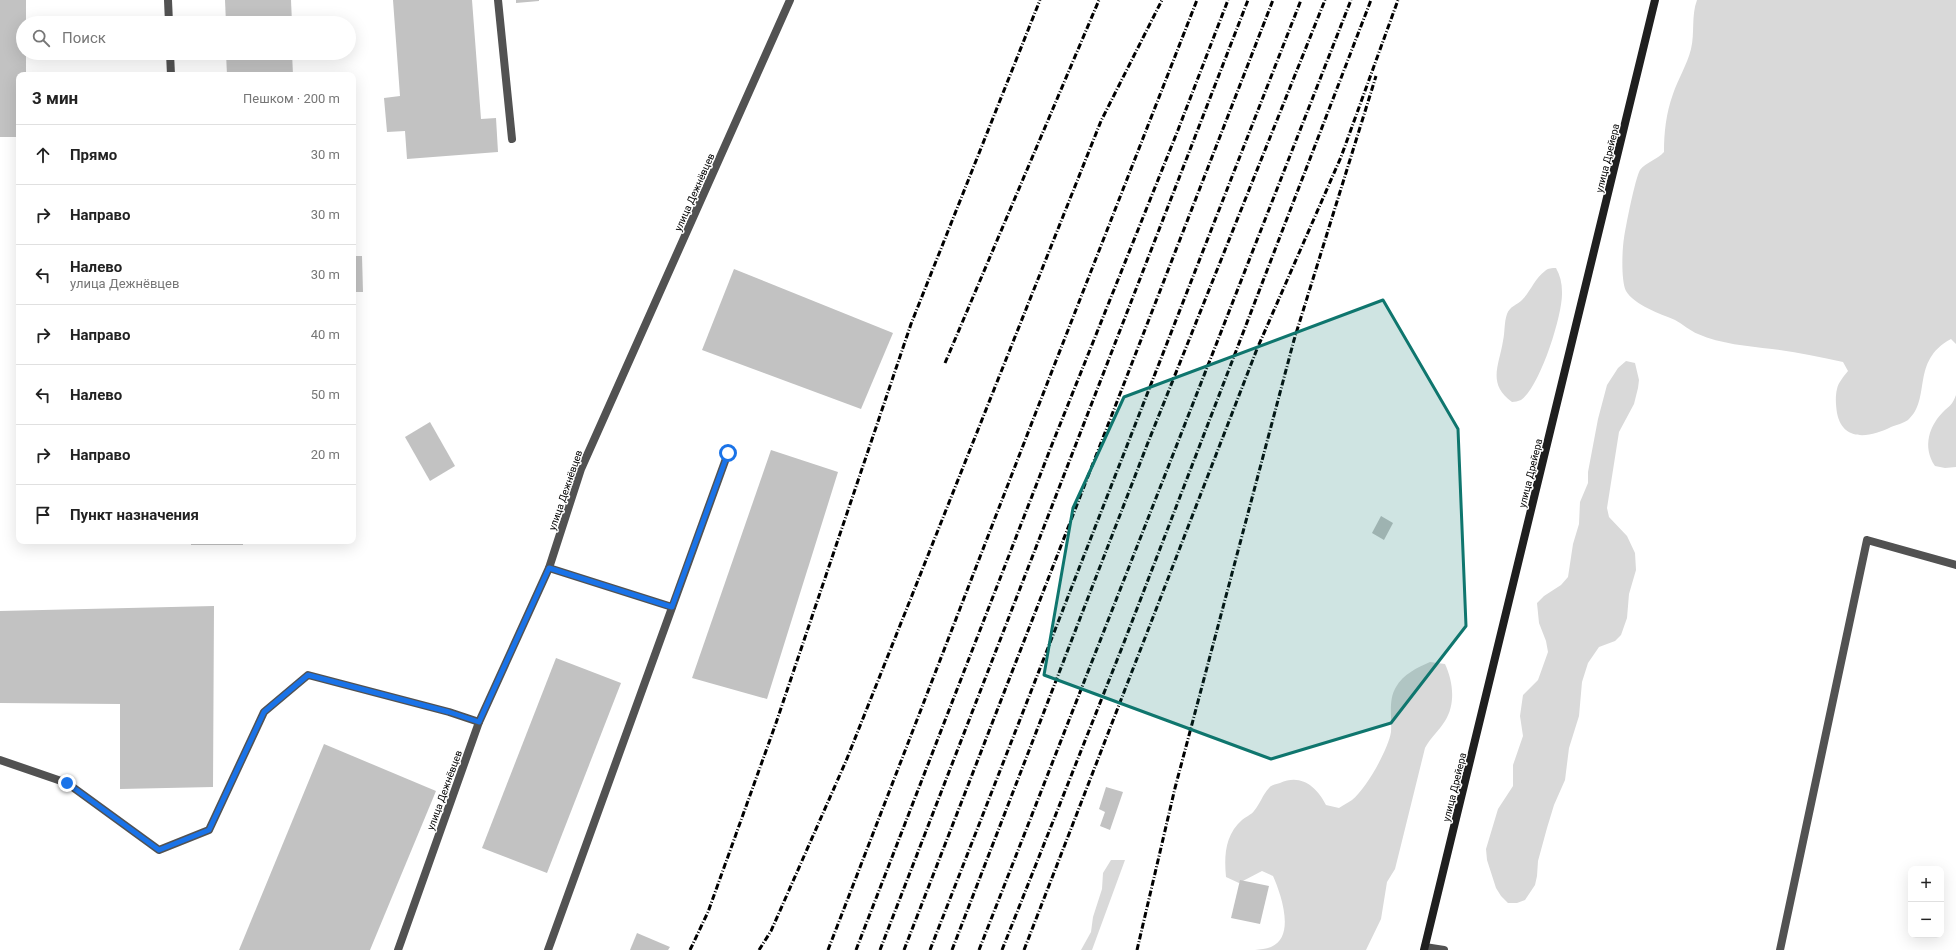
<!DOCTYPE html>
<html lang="ru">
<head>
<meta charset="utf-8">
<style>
  body { margin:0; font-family:Roboto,sans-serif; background:#f6f6f6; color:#222 }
  .controls { position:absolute; right:12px; bottom:12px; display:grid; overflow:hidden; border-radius:8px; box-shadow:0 4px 16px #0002 }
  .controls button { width:36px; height:36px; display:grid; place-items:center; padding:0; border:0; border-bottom:1px solid #e0e0e0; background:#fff; color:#222; font:20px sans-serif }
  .stop { position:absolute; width:12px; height:12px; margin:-9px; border:3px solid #1a73e8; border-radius:50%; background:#fff }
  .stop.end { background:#1a73e8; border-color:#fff; box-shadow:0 1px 4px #0008 }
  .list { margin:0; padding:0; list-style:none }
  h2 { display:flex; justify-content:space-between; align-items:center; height:52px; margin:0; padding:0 16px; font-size:17px }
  h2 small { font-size:13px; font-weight:400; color:#767676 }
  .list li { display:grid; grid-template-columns:26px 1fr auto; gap:12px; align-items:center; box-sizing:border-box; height:60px; padding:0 16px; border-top:1px solid #e0e0e0 }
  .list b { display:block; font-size:15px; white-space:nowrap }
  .list p { margin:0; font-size:13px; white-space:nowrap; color:#767676 }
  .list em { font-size:13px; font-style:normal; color:#767676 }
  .icon { flex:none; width:22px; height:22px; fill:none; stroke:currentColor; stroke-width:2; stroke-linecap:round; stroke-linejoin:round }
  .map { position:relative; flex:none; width:1956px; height:950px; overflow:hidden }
  .search { position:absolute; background:#fff; box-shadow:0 4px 16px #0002; left:16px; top:16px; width:340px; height:44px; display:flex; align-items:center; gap:10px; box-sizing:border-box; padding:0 14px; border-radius:22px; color:#767676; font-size:15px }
  .panel { position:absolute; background:#fff; box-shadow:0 4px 16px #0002; left:16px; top:72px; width:340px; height:472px; border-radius:8px }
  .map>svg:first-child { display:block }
  .green { fill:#d9d9d9 }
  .building { fill:#c2c2c2 }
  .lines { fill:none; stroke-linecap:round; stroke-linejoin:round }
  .lane { stroke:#525252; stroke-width:8 }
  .street { stroke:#525252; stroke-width:8 }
  .secondary { stroke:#1f1f1f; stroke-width:8 }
  .rail { stroke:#000; stroke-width:3; stroke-dasharray:6 2 1 2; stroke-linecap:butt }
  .route { stroke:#1a73e8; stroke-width:5 }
  .marked { fill:#0f766e; fill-opacity:0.2; stroke:#0f766e; stroke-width:3; stroke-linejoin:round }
  .labels { text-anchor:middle; stroke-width:3; stroke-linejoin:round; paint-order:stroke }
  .street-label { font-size:10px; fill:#000; stroke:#fff }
</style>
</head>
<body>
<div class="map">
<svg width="1956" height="950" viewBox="0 0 1956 950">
  <rect width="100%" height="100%" fill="#fff"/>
  <g class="green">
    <path d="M1697,0H1956V344L1951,339C1910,361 1932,399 1908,420C1904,423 1896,425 1891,427C1871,437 1843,443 1837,413C1836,406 1835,397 1837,389C1838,383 1844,376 1848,371L1843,362C1819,357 1796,352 1772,349C1747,346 1721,344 1698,334C1690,331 1683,324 1675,320C1661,314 1634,305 1626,291C1621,281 1622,250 1624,238C1626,225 1635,179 1640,170C1646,162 1657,160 1664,152C1664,133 1666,113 1673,94C1678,79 1687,65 1691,49C1695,33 1691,16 1697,0Z"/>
    <path d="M1556,268C1560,275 1562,283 1562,292C1563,314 1540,387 1521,400C1518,401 1515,402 1512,402C1487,384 1499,366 1503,341C1505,333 1504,322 1507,314C1510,306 1517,305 1522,300C1531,291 1535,278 1545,271C1548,268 1552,268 1556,268Z"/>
    <polygon points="1626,361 1635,363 1639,380 1638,388 1634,404 1619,432 1607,508 1609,517 1627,536 1635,553 1636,570 1629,594 1627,618 1621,635 1615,641 1599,647 1588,663 1582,682 1579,716 1569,748 1565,780 1554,805 1547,828 1538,861 1537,876 1535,885 1525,900 1517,903 1508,903 1501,896 1496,888 1487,860 1486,849 1498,809 1513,786 1513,765 1523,736 1520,716 1523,695 1538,680 1548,652 1546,641 1539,623 1537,603 1544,596 1561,585 1568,577 1573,544 1579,524 1580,502 1588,483 1588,472 1598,419 1607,385 1618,368"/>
    <path d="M1956,395V467L1945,468L1935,466C1922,447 1929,425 1945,410C1951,405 1953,403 1956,395Z"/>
    <path d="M1430,662L1445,664C1453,681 1456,704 1445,721C1439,731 1430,738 1425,748L1401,845L1395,869L1387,882L1381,919L1366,950H1255C1260,949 1266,949 1271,947C1296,937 1281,894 1273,876L1262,871L1239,883L1226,877C1224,856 1225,835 1242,820C1245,817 1251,815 1254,811C1260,804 1263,794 1269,788C1271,785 1276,784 1280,783C1301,773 1317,787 1326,805L1339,808C1343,805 1348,803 1352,800C1366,789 1388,750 1391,732C1392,717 1388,700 1396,687C1403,674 1417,668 1430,662Z"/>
    <polygon points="1111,860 1125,860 1092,950 1081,950 1091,932 1093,917 1102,889 1103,873"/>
  </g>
  <g class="building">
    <polygon points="0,0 26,0 26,23 23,23 23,53 26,53 26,75 19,75 19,137 0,137"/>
    <polygon points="225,0 291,0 292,23 226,23"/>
    <polygon points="393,0 472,0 481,119 496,118 498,152 407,159 405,131 387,132 384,98 400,96"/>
    <polygon points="516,0 539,0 539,1 516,3"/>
    <polygon points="226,53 292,53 293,75 227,75"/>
    <polygon points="353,256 362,256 363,292 353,292"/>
    <polygon points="734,269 893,333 861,409 702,350"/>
    <polygon points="430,422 455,466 430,481 405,437"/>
    <polygon points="771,450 838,472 767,699 692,678"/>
    <polygon points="1381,516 1393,523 1384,540 1372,533"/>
    <rect x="191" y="541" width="52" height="4"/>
    <polygon points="214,606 213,787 120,789 120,704 0,703 0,611"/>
    <polygon points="556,658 621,683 547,873 482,848"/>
    <polygon points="324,744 436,791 370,950 239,950"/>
    <polygon points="1106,787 1123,792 1110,830 1100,826 1105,812 1099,809"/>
    <polygon points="1240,880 1269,886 1260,924 1231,918"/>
    <polygon points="637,933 670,947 668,950 630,950"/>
  </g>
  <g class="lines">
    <g class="lane">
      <polyline points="168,0 169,23"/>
      <polyline points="498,0 512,139"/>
      <polyline points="170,53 171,75"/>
      <polyline points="549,568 672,607"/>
      <polyline points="0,760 67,783 159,850 209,830 264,712 308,675 449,712 479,722"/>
      <polyline points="1425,947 1444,950"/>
      <polyline points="548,950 728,453"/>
      <polyline points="1780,950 1867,540 1956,565"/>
    </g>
    <polyline class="street" points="398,950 479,722 549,568 581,469 790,0"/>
    <polyline class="secondary" points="1424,950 1655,0"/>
    <g class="rail">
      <polyline points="945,363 1099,0"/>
      <polyline points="690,950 708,912 776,723 911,324 1040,0"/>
      <polyline points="759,950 771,931 846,761 1101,121 1162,0"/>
      <polyline points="828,950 1036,412 1197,0"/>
      <polyline points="856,950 1051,447 1178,130 1228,0"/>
      <polyline points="880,950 1248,0"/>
      <polyline points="904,950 1273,0"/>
      <polyline points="930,950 1301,0"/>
      <polyline points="952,950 1147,445 1325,0"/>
      <polyline points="979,950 1351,0"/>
      <polyline points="1002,950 1123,645 1371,0"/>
      <polyline points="1024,950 1257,349 1341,157 1398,0"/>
      <polyline points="1137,950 1175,788 1294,340 1376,76"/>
    </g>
  </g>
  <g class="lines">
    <polyline class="route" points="67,783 159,850 209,830 264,712 308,675 449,712 479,722 549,568 672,607 728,453"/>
  </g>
  <path class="marked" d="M1383,300L1458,429L1466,626L1391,723L1271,759L1044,675L1073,508L1124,397Z"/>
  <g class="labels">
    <g class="street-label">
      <text transform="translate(1607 158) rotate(-76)" y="4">улица Дрейера</text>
      <text transform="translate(694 192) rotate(-66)" y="4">улица Дежнёвцев</text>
      <text transform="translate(1530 473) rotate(-76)" y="4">улица Дрейера</text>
      <text transform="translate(565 490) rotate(-71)" y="4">улица Дежнёвцев</text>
      <text transform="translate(1454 787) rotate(-76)" y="4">улица Дрейера</text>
      <text transform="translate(444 790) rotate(-70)" y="4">улица Дежнёвцев</text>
    </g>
  </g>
</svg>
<div class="controls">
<button>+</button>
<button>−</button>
</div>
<div class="stop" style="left:728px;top:453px"></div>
<div class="stop end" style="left:67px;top:783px"></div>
<div class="search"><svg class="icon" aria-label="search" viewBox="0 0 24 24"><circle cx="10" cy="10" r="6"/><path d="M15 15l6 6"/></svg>Поиск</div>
<section class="panel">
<h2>3 мин<small>Пешком · 200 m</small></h2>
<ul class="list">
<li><svg class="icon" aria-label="ahead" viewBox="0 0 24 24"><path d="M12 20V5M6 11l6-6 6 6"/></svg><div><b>Прямо</b></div><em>30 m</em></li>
<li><svg class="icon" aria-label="right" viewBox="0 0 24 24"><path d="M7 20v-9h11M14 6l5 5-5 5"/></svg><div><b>Направо</b></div><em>30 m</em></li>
<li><svg class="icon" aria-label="left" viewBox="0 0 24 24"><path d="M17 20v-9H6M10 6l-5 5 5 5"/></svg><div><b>Налево</b><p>улица Дежнёвцев</p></div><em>30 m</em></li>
<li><svg class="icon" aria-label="right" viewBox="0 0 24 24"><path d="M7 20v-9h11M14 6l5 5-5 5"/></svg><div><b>Направо</b></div><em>40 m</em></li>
<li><svg class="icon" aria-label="left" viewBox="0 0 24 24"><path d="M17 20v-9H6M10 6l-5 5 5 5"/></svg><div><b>Налево</b></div><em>50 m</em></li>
<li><svg class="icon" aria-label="right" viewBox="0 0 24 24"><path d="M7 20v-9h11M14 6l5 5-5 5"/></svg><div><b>Направо</b></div><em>20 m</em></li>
<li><svg class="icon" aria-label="arrive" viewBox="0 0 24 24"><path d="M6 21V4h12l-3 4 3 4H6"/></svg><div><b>Пункт назначения</b></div></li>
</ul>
</section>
</div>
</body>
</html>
